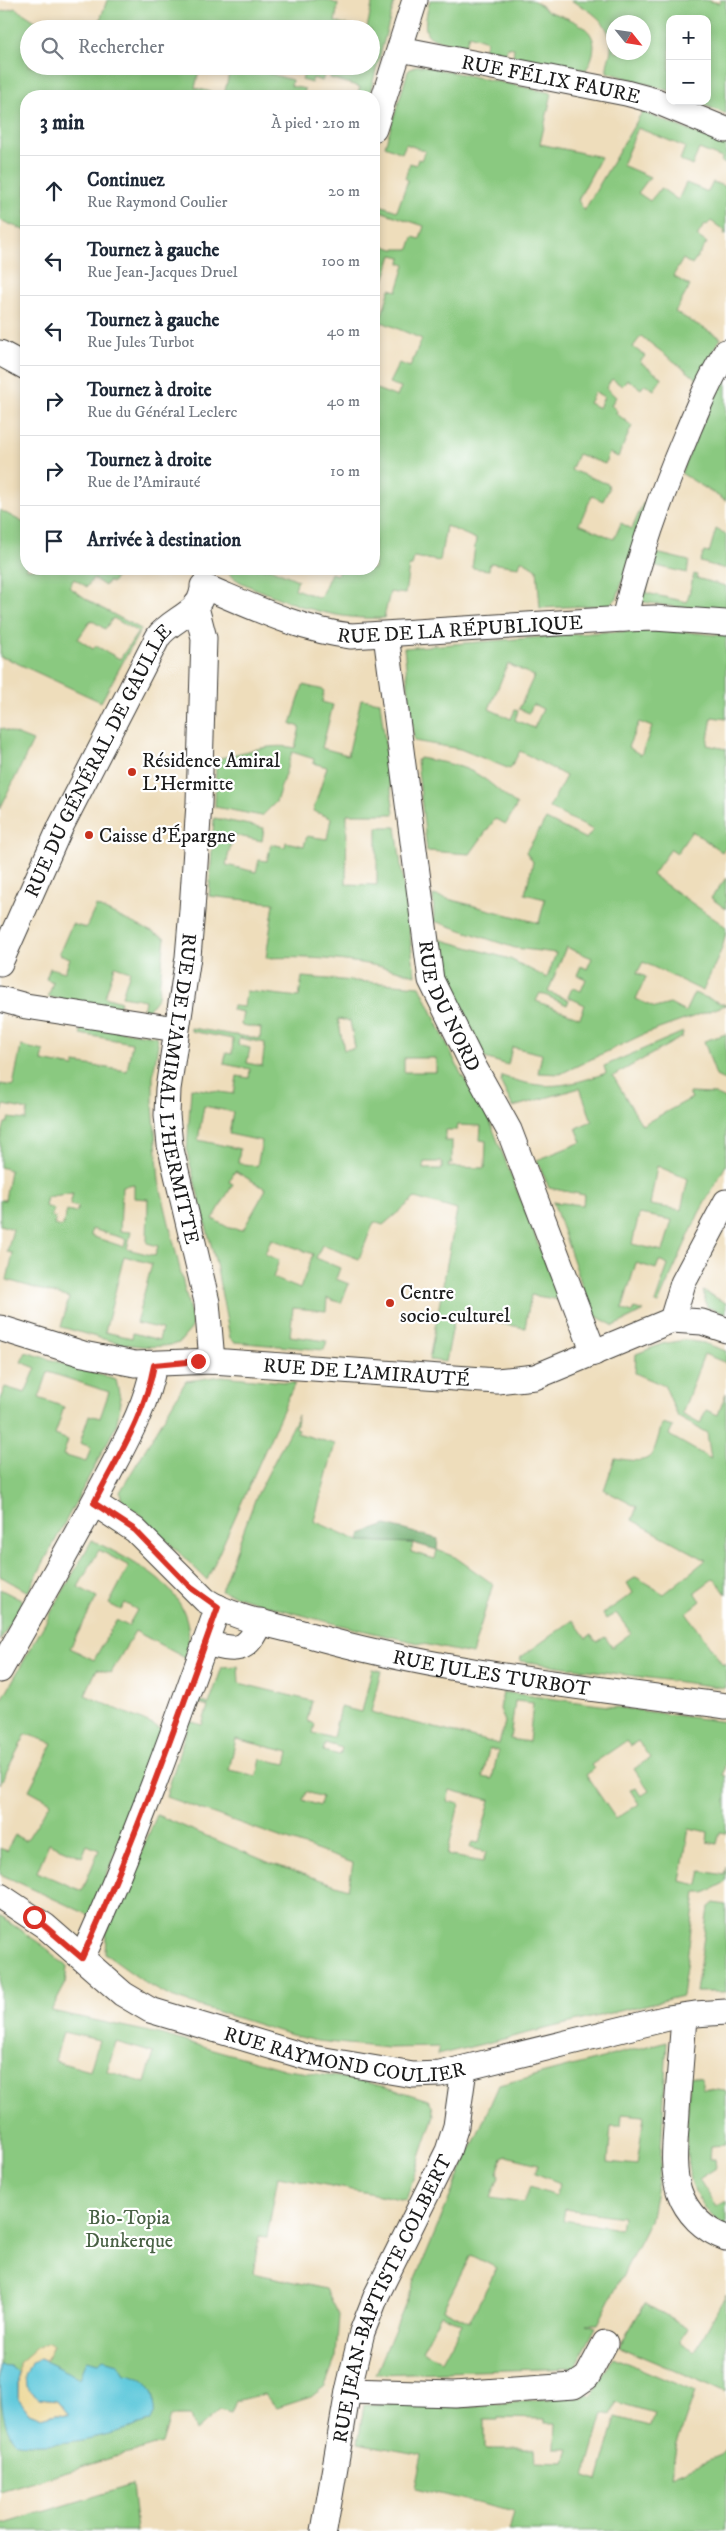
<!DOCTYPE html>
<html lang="fr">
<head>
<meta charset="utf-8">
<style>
  body { margin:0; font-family:"IM FELL DW Pica",serif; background:#f6f6f7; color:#1f2937 }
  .controls { position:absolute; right:15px; top:15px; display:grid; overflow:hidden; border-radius:10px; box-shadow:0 2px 8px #0003 }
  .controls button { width:45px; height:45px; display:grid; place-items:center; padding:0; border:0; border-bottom:1px solid #e0e1e3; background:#fff; color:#1f2937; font:25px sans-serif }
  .compass { position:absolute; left:606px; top:15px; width:45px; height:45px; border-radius:50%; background:#fff; box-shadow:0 2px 8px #0003; rotate:120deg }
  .stop { position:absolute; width:15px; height:15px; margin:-11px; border:4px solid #d93025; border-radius:50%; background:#fff }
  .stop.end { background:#d93025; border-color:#fff; box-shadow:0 1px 5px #0008 }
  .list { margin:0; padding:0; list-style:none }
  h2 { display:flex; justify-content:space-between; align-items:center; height:65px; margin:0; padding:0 20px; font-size:21px }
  h2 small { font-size:16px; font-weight:400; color:#747a83 }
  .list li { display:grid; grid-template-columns:32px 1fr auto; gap:15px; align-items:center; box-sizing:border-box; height:70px; padding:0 20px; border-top:1px solid #e0e1e3 }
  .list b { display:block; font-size:19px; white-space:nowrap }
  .list p { margin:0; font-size:16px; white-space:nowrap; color:#747a83 }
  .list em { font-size:16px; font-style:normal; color:#747a83 }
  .icon { flex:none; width:28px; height:28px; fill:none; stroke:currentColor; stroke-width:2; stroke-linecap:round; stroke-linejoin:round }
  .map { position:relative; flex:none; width:726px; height:2531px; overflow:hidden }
  .search { position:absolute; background:#fff; box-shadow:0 2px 8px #0003; left:20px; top:20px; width:360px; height:55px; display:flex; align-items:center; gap:12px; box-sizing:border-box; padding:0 18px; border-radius:28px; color:#747a83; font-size:19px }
  .panel { position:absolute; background:#fff; box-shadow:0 2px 8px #0003; left:20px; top:90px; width:360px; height:485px; border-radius:20px }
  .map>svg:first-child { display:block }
  .green { fill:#8ac980; stroke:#53724e; fill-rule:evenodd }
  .forest { fill:#6fad6e; stroke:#466445 }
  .sand { fill:#eeda9e; stroke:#857b5d }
  .water { fill:#60c9dc; stroke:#3e727c }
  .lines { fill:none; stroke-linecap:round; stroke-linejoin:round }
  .minor-casing { stroke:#3c3934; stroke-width:27 }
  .minor { stroke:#fff; stroke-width:25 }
  .route { stroke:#d93025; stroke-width:6 }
  .poi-dot { fill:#c8321e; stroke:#fff; stroke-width:2 }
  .labels { text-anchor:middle; stroke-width:4.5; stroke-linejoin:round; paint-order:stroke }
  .street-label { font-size:20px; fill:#1c1c1c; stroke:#fff }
  .poi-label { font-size:20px; fill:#1c1c1c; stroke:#fff; text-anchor:start }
  .park-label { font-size:20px; fill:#486144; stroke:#fff }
</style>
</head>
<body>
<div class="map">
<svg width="726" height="2531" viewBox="0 0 726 2531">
  <rect width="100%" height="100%" fill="#fff"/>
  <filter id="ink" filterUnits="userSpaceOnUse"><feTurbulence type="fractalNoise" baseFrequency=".02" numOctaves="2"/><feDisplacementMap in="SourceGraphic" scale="10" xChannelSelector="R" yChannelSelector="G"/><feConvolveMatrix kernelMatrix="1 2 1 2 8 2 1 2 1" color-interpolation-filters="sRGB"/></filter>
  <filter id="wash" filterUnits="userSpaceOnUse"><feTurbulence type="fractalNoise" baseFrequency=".0096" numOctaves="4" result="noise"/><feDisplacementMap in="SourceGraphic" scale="20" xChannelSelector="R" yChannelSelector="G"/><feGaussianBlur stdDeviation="1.12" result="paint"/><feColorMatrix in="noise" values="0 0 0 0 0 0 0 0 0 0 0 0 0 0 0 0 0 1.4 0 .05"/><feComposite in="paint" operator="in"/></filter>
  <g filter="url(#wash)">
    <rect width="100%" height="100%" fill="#edb"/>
    <g class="green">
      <polygon points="107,0 327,0 338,4 335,22 367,28 373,0 395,0 369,96 357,96 360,87 330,78 332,66 371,66 371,29 97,29"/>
      <path d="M430,0C463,0 498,0 531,0C538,1 543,9 550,12C580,22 608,32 586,70L513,56L514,48L507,47L506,54L484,50L487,41L469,35L465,46C427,38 419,42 430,0Z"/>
      <path d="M570,0H705L719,3L720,0H726V114L694,101H707V19H670V91L607,72C606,63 611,56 611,48C612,23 589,9 570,0ZM614,22H644V52H614Z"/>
      <polygon points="15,8 48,29 29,29 29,66 200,66 195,88 224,95 231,66 243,66 292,80 291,86 305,89 304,95 307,96 26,96 26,231 0,220 0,12"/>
      <polygon points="275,66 294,66 324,76 322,81 313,78 311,83 302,80 304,74"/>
      <path d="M415,66H423L552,93L540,144L601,157L578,200L584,211L642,112L726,145V164L721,162L722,158L699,149L692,166L680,160L685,147L638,128L622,165L650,177L638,193L650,201L661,188L678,200L686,183L708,192L713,182L726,187V235L724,234L725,231L711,221L707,225L705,224L697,236L707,243L692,265L683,259L673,276L690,286L675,312L721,338L697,379L641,336L633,347L645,356L640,362L662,378L654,390L645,384L641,389L627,379L622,386L612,379L606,388L616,397L611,405L617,411L616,413L632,426L618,457L609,453L605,464L578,454L571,470L608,484L609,489L603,501L592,496L579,524L614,539L621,523L632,529L643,503L646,509L617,598L610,605L540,608L537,569L521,560L519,567L490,563L489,570L472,568L476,539L446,526L440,561L414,557L412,566H409L405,594L390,592L384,618C340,620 304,609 264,592C249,586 235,582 225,569H272L298,580L295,589L320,598L331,573L337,575L340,569H374V388L397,397L401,387L389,383L399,363L410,367L422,339L382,322L377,335L374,334V319L380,321L390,289L397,291L405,265L400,263L401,257L392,255L382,287L375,285L386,250L374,246V242L393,249H409L413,237L420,239L424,226L377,210L374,218V203L397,211L408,180L405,178L410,163L416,165L418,159L421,160L425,151L406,144L402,153L385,146L408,71ZM595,392L604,397L599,408L589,403Z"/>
      <polygon points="726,378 726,501 681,473 710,407"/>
      <path d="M0,510L26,524V569H114L119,572L112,583L108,581L105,586L93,578L87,587L74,579L69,587L94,604L141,629L101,702L8,659L0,657ZM113,618L138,632L120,659L96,646L93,649L78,639L91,620L105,629Z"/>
      <polygon points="716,529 726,534 726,569 700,562 704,552 709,553"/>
      <polygon points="652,552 689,561 687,573 652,565 646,593 687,602 694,574 697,575 696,578 726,586 726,609 675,607 637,601"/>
      <path d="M678,631L726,636V719L712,717L707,745L726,749V847L722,852L692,831L677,853L671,849L652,875L726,927C726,948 711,970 703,991L643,962L637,973L646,977L636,999L655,1008L670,1004L685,1012L694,993L726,1005L642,1035L560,1074L538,1073L542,1054L512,1047L508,1065L485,1058L446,982L439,939L510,959L547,978L556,953L515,948L434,921L433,895L539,923L545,899L525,894L533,862L526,852L546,819L586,839L593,830L549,808L566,776L520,751L510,769L460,749L414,741L404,648L603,632ZM508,664L534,676L519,709L529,713L533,704L543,709L534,728L515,720L518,711L515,710L511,719L489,709ZM639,722L652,727L641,755L628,747ZM566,947L592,958L587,969L581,966L577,975L586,979L581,991L572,988L568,997L585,1005L580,1018L536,1001L540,993L567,1005L569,1000L548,992Z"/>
      <path d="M303,685L324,690L322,702L333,705L322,748L348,755L361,699L380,702L394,814H347L346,884L377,885V827H396L415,975C366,961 317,956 266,958L274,903L209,896L214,818L264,828L262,841L233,835L226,865L256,872L259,860L267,861L271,844L285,847L286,842L304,846L307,836L327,839L331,818L313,811L327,767L313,763L314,759L292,752L276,802L262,816L215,807L216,759C240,754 270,742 295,748L300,727L291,724Z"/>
      <polygon points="0,728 33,741 0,809"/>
      <path d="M419,758C441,762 465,765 483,778C495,786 506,798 517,805L506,824L495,819L470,854L427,851L417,761Z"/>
      <polygon points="726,878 726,909 711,898"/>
      <polygon points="96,906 165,938 158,997 147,1012 143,1012 145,1000 122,996 130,971 115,966 105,997 121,1002 118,1008 48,997 53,982 46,979 50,968 65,972 70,958 59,954 72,924 86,928"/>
      <path d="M302,977L420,986L460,1072L489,1119L560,1300L531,1295L525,1328L455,1315L446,1362L429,1360L457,1210L415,1198L383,1225L374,1222L359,1259L322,1245L316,1258L340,1268L336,1279L349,1284L341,1303L327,1298L326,1311L293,1308L290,1336L327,1341L324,1350L234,1342L230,1338L216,1264L187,1152L191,1088L234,1094L237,1076L249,1078L250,1069L224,1064L226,1053L232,1054L233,1039L191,1031V1028L260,1039L261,1028L241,1025L243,1012L232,1010L233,1006L244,1007L246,991L299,997ZM338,1019L350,1021L355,1048L344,1050ZM239,1038L265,1043L262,1066L247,1063L250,1048L238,1045ZM404,1058H436V1072H404ZM204,1106L233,1112L229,1134L262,1141L257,1166L238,1163L240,1149L198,1140ZM458,1125L481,1126L480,1140L486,1141L485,1168L448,1167L449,1163H452V1141H445V1130H457ZM424,1162H442V1169H424ZM235,1171L266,1189L243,1230L229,1228L213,1219L233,1184L229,1182ZM271,1239L313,1254L300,1289L273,1278L279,1260L265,1254Z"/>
      <path d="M82,1025L156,1036L158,1044L153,1076V1105L159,1181L192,1320L191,1329L179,1343C141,1354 98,1337 61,1327L69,1298L7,1280L13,1253L7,1252L13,1229L0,1225V1200H5L10,1170L0,1167V1140L5,1123H7L9,1118L26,1120L28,1110L4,1105L2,1113L0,1112V1084L13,1086L21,1046L44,1051L42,1061L74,1067L75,1063L127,1071L132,1043L80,1034ZM134,1184V1198L148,1199L147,1243L158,1246L155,1256L127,1249L131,1232L120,1231L122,1186ZM73,1193L70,1205L78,1207L76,1213L67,1211L62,1227L54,1225L56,1218L51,1217L54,1209L45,1206L47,1197ZM92,1229L126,1239L124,1247L91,1236ZM124,1256L152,1264L136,1323L162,1329L159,1340L133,1333L132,1338L105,1332Z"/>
      <path d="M683,1032L682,1037L613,1076L642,1125L692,1098L689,1093L715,1094L726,1099V1165L699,1213L658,1304L655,1303L668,1265L659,1261L656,1269L636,1263L622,1309L632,1313L634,1308L644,1311L614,1326L592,1314L553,1202L583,1205L584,1195L549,1188L537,1160L582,1142L576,1128L592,1121L580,1088L513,1107L501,1083L502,1076C544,1091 565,1087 606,1073L604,1066ZM657,1166L688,1179L681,1210L650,1205ZM639,1214L672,1220L663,1251L632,1244Z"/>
      <polygon points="726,1034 726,1081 716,1076 704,1041"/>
      <polygon points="703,1291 726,1303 726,1314 707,1307"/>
      <path d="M685,1340L704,1343L726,1351V1363L704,1354L682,1414L700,1424L706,1410L718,1415L726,1393V1594L714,1578L695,1592L701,1601L686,1613L723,1665L726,1663V1688L520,1661L521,1657L573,1620L586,1638L591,1635L597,1642L605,1637L612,1647L631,1633L616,1613L606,1619L603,1614L633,1593L627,1583L636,1577L664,1594L706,1560L632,1520L637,1507L604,1490L615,1458C654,1465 652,1459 662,1424L673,1427L669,1435L711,1459L707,1433L678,1417L665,1386L635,1373L636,1354L662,1344Z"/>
      <path d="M26,1352L116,1380L121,1402L116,1426L28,1592L0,1576V1399L5,1387L25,1393L36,1368L21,1362ZM48,1372L109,1392L100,1418L89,1415L80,1443L91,1447L86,1462L63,1455L68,1440L55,1435L64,1407L39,1398Z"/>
      <polygon points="222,1376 295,1383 207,1580 141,1515 122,1502 120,1492 186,1381"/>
      <path d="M298,1415L295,1428L298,1429L297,1433L335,1444L314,1521L359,1541L413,1543L411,1552L435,1559L437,1550L455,1557L493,1584L472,1654C387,1637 303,1618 221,1591L256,1497Z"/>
      <path d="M92,1540C137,1564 205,1593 185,1658L135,1631L111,1673L97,1669L85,1695L162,1729L91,1916L0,1874V1848L6,1851L15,1835L24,1840L28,1838L51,1802L29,1790L53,1743L26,1734L0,1784V1703ZM99,1550L129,1566L109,1604L121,1610L125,1603L137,1610L128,1626L116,1620L94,1660L70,1648L97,1597L78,1587ZM49,1843L82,1857L87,1845L99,1850L82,1891L37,1872Z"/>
      <polygon points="0,1589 23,1601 0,1641"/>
      <path d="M238,1666L239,1683L312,1701L307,1721L315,1724L313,1733L333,1738L340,1707L362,1712L372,1669L381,1671L371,1712L499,1744L505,1722L500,1709L503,1692L726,1722V1759L723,1775L726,1776V1833L720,1832L717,1844L707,1842L708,1832L689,1828L680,1881L698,1885L701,1871L724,1875L726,1867V1882L705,1893H696L682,1996L437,2055L439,2047L388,2048L317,2041L288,2034L171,1997L147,1984L105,1954L106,1934L157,1815L270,1863L348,1889L353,1863L166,1797L189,1721L202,1725L208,1706L195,1702L198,1700L209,1704L222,1667ZM515,1701L533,1703L529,1742L510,1739ZM236,1739L289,1752L286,1764L261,1759L257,1776L229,1770ZM626,1741L630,1746L638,1741L650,1758L634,1769L649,1791L641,1796L636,1788L630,1790L639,1804L616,1819L586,1775L594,1769L591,1765ZM325,1743L342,1748L340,1755L323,1751ZM489,1749L498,1751L492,1779L483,1777ZM450,1790L490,1800L479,1843L472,1842L470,1848L486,1852L483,1862L447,1855L459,1804L447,1801ZM306,1792L322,1797L320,1806L303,1800Z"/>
      <polygon points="714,1903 726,1905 726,1992 696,1992 708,1908"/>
      <path d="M0,1916L42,1945L67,1967L65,1985L51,2011L159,2034L287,2070L353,2079L393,2089L428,2100L432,2105L434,2115L406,2200L278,2176L267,2237L259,2236L253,2273L326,2289L339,2315L336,2357L325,2386L311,2397L277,2408L264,2394L236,2401L231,2413L220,2410L196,2431L191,2416H170L162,2443L0,2491ZM63,2032L99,2040L90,2071L55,2061ZM116,2042L154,2053L145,2083L107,2071Z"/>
      <path d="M667,2041L660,2170L650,2221L598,2324H586L596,2327L575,2368L376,2374L452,2192L499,2085ZM622,2114L644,2116L637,2165L608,2162L611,2126H621ZM507,2156L538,2164L535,2173L560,2183L555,2196L530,2187L523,2203L491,2198L499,2177L497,2173L502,2158ZM565,2209L622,2217L620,2229L563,2220ZM471,2255L497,2268L469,2322L443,2309ZM441,2314L462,2324L442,2361L422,2351Z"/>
      <path d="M690,2076L702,2078V2088L725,2091L726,2093V2145L711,2146L710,2159H715L716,2168L699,2179L716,2207L726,2201V2226C673,2195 688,2129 690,2076Z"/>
      <polygon points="726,2294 726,2392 619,2347 645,2303 688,2328 680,2343 695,2352"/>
      <path d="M613,2357L695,2392L676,2447L671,2476L721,2455L726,2450V2531H509L514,2512L415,2488L422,2455L358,2443L364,2404H405L434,2409L584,2397L585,2393L592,2396ZM616,2402L654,2413L650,2426L616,2417L598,2481L585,2477L603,2413L611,2415ZM498,2418L545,2419V2423H556L555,2449H569L565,2462L535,2461L534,2449H486L484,2447V2420H498Z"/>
      <polygon points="132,2485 137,2531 0,2531 0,2525"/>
    </g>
    <polygon class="forest" points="386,1525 438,1539 437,1550 413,1543 359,1541 361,1534"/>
    <polygon class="sand" points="49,2342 53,2345 46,2361 40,2359 39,2398 57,2400 69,2415 56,2414 42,2418 29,2413 18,2398 19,2363 36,2348"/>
    <path class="water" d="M40,2359L80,2378L87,2360L100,2363L104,2359L117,2363L124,2374C149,2375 163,2401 149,2422C107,2436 61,2448 17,2443C0,2429 0,2387 0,2365L10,2366L18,2373V2398L29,2413L42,2418L56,2414L69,2415L57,2400L39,2398L26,2387L25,2376L31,2362Z"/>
  </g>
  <g filter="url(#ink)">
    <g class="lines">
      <defs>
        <g id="minor">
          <path id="s1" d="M400,49L626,93L656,101L726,130"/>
          <polyline points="374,129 415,0"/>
          <polyline points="0,353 26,367"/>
          <path id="s2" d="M203,586C251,606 299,630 351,636L624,619L654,618L726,623"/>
          <path id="s3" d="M196,607L204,638L199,803L192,910L188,957L168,1089L167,1115L170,1145L207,1302L212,1361"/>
          <path d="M624,619C639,556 660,497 685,438C697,409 709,380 726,352"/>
          <path id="s4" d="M386,635L431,980L473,1065L509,1130L594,1353"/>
          <path id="s5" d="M0,963L61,826L158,637C170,620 199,613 202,593"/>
          <polyline points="0,999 26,1006 176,1029"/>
          <polyline points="672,1320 683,1283 726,1202"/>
          <path id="s6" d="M0,1328L83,1354L135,1364L212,1361L497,1381L535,1377L672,1320L702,1322L726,1330"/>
          <path id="s7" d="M94,1503L135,1530L205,1600C233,1618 270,1624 302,1633C440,1673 584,1687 726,1706"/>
          <path d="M205,1643C236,1651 247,1654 260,1621"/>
          <path d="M0,1670C35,1608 71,1546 104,1483C124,1444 146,1408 154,1365"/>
          <path id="s8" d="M0,1896L45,1926L123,1994L150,2010L307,2057L413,2075L440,2074L668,2018L695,2014L726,2012"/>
          <path d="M82,1958C134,1844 176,1726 218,1607"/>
          <path d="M684,2016C682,2048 679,2079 677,2111C676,2137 671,2166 679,2191C687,2214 704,2230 726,2238"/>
          <polyline points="348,2391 454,2394 574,2386 587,2377 605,2343"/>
          <path id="s9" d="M324,2531L348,2391L362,2332L377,2294L448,2151L456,2126L464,2069"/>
        </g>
      </defs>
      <use href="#minor" class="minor-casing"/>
      <use href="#minor" class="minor"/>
    </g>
  </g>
  <g class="lines" filter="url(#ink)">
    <path class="route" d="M34,1917L82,1958C134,1843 176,1726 218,1607L190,1587L135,1530L94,1503C117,1458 145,1415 154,1365L198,1361"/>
  </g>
  <g class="poi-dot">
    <circle cx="132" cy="772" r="5"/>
    <circle cx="89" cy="835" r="5"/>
    <circle cx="390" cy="1303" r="5"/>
  </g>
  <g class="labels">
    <g class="street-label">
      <text dy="7" stroke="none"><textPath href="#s1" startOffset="154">RUE FÉLIX FAURE</textPath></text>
      <text dy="7" stroke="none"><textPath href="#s2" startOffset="266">RUE DE LA RÉPUBLIQUE</textPath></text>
      <text dy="7" stroke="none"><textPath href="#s5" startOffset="225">RUE DU GÉNÉRAL DE GAULLE</textPath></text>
      <text dy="7" stroke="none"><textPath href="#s4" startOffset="378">RUE DU NORD</textPath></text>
      <text dy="7" stroke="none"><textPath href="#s3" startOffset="485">RUE DE L'AMIRAL L'HERMITTE</textPath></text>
      <text dy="7" stroke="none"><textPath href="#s6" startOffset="372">RUE DE L'AMIRAUTÉ</textPath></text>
      <text dy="7" stroke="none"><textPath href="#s7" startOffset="445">RUE JULES TURBOT</textPath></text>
      <text dy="7" stroke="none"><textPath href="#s8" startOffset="390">RUE RAYMOND COULIER</textPath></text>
      <text dy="7" stroke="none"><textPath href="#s9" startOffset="244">RUE JEAN-BAPTISTE COLBERT</textPath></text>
    </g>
    <g class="poi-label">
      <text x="142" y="767">Résidence Amiral<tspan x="142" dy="23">L'Hermitte</tspan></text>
      <text x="99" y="842">Caisse d'Épargne</text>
      <text x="400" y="1299">Centre<tspan x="400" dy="23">socio-culturel</tspan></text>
    </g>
    <g class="park-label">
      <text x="129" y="2224">Bio-Topia<tspan x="129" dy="23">Dunkerque</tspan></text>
    </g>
  </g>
</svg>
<div class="controls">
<button>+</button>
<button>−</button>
</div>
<svg class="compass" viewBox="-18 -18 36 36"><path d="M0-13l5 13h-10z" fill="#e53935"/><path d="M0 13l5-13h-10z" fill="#747a83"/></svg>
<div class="stop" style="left:34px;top:1917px"></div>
<div class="stop end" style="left:198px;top:1361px"></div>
<div class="search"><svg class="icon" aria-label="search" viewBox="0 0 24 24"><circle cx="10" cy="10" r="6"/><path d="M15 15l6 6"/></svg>Rechercher</div>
<section class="panel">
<h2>3 min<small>À pied · 210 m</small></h2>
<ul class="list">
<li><svg class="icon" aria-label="ahead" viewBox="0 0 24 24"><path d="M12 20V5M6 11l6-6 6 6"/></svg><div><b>Continuez</b><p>Rue Raymond Coulier</p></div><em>20 m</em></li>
<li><svg class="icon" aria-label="left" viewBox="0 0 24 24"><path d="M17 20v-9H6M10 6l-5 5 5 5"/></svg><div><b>Tournez à gauche</b><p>Rue Jean-Jacques Druel</p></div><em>100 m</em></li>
<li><svg class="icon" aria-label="left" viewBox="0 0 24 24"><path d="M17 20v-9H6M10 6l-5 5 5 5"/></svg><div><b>Tournez à gauche</b><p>Rue Jules Turbot</p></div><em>40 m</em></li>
<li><svg class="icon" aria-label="right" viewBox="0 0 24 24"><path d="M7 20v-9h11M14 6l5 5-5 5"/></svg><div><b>Tournez à droite</b><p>Rue du Général Leclerc</p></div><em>40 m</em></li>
<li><svg class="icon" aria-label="right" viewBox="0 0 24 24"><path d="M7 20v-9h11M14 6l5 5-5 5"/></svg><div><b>Tournez à droite</b><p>Rue de l'Amirauté</p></div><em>10 m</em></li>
<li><svg class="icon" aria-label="arrive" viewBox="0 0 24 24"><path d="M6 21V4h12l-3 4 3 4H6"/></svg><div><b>Arrivée à destination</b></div></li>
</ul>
</section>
</div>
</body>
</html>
